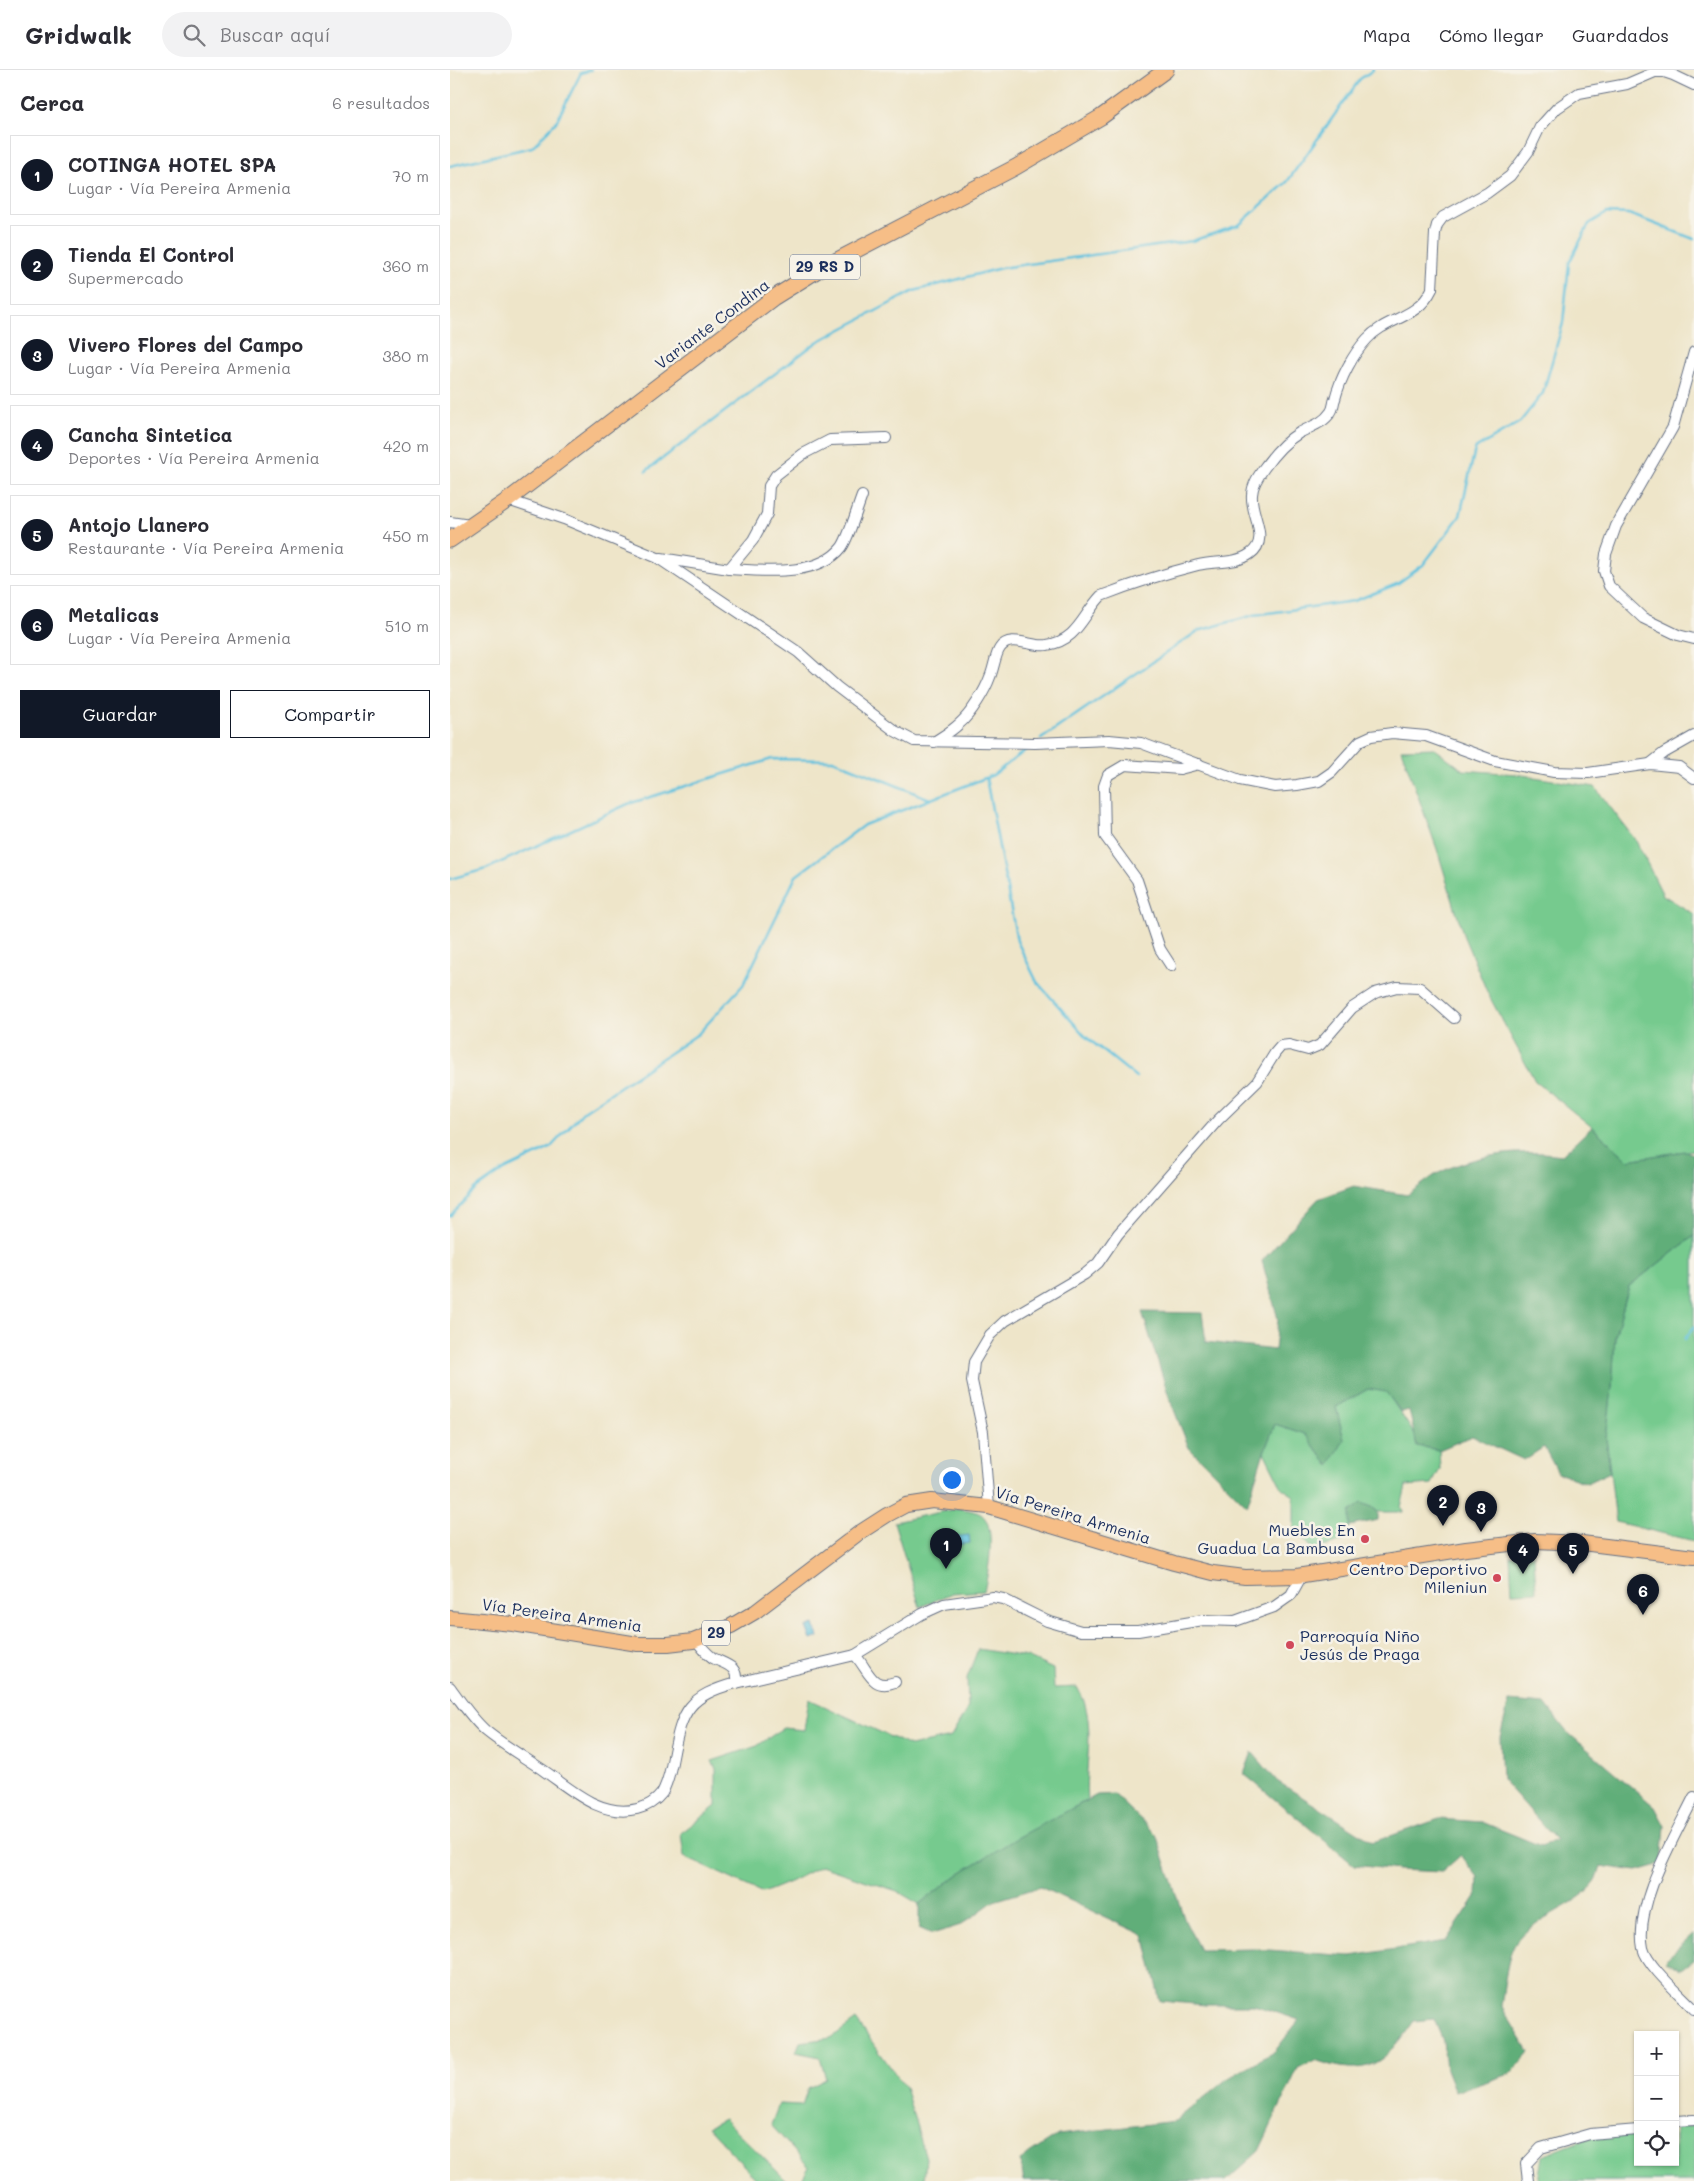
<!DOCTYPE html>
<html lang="es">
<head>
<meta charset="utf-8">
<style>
  body { margin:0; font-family:Mali,sans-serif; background:#f2f2f3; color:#2b2b33 }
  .controls { position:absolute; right:15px; bottom:15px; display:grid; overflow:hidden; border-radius:0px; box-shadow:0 1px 4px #0004 }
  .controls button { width:45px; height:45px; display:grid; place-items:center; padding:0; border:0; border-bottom:1px solid #e1e1e2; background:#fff; color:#2b2b33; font:25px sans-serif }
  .you { position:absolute; left:501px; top:1409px; width:18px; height:18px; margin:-12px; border:4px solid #fff; border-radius:50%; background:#1a73e8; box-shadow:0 0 0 8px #1a73e833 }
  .badge { display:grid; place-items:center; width:32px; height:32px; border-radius:50%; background:#111827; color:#fff; font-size:16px; font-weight:700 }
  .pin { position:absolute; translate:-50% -41px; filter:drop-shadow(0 1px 2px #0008) }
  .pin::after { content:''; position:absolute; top:26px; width:18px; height:15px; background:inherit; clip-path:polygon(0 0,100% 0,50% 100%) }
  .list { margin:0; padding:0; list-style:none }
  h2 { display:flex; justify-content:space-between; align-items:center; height:65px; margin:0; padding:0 20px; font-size:21px }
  h2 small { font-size:16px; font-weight:400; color:#7c7c81 }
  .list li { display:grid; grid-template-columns:32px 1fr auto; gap:15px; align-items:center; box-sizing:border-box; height:80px; margin:0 10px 10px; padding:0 10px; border:1px solid #e1e1e2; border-radius:0px }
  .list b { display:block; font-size:19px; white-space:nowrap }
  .list p { margin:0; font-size:16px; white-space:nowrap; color:#7c7c81 }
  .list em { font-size:16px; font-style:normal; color:#7c7c81 }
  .actions { display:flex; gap:10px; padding:15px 20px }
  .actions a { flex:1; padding:11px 0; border:1px solid #111827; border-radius:0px; text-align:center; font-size:18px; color:#111827 }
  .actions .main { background:#111827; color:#fff }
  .icon { flex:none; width:28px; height:28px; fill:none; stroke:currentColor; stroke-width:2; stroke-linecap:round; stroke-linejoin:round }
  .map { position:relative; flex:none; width:1244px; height:2111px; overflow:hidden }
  header { display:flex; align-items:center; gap:30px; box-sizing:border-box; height:70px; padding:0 25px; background:#fff; border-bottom:1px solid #e1e1e2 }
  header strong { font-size:24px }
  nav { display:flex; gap:28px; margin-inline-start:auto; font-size:18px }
  .search { width:350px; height:45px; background:#f2f2f3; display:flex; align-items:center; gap:12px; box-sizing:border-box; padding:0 18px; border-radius:28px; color:#7c7c81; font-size:19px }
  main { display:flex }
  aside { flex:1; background:#fff }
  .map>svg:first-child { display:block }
  .green { fill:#76ca8e; stroke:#487c76 }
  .forest { fill:#60ae79; stroke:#3e6e6c }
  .water { fill:#5fc1de; stroke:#3d789e }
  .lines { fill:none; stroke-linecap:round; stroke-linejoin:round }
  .stream { stroke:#5fc1de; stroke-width:2.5 }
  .minor-casing { stroke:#656f83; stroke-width:12 }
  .major-casing { stroke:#656f83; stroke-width:16 }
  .highway-casing { stroke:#656f83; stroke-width:17 }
  .minor { stroke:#fff; stroke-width:10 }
  .major { stroke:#f6be87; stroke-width:14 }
  .highway { stroke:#f6be87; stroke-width:15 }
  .poi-dot { fill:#d1495b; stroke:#f7f3e8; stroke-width:2 }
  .labels { text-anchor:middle; stroke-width:5; stroke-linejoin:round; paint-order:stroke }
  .shield { fill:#f7f3e8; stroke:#5d6a87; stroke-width:1 }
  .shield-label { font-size:15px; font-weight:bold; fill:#1b2f5e }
  .street-label { font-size:16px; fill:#1b2f5e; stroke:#f7f3e8 }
  .poi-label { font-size:16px; fill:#1b2f5e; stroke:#f7f3e8; text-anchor:end }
</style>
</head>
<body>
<header>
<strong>Gridwalk</strong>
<div class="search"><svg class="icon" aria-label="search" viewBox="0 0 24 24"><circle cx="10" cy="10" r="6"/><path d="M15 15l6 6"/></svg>Buscar aquí</div>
<nav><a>Mapa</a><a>Cómo llegar</a><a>Guardados</a></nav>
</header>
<main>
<aside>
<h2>Cerca<small>6 resultados</small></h2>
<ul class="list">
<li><span class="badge">1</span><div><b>COTINGA HOTEL SPA</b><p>Lugar · Vía Pereira Armenia</p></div><em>70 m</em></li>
<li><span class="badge">2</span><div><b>Tienda El Control</b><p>Supermercado</p></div><em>360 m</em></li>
<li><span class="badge">3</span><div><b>Vivero Flores del Campo</b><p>Lugar · Vía Pereira Armenia</p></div><em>380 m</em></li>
<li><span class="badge">4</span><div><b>Cancha Sintetica</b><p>Deportes · Vía Pereira Armenia</p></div><em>420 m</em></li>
<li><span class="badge">5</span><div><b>Antojo Llanero</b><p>Restaurante · Vía Pereira Armenia</p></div><em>450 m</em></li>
<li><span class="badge">6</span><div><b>Metalicas</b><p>Lugar · Vía Pereira Armenia</p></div><em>510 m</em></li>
</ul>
<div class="actions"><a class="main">Guardar</a><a>Compartir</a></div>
</aside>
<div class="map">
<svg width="1244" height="2111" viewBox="0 0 1244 2111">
  <rect width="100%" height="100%" fill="#f7f3e8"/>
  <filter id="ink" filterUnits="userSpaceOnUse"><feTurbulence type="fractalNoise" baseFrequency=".02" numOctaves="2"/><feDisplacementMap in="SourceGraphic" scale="10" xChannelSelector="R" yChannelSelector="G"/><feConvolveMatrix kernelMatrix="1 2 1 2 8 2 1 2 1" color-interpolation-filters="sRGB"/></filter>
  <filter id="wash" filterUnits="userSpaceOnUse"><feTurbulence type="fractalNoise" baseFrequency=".0096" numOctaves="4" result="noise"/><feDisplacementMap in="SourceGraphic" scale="20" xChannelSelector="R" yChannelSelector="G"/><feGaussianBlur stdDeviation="1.12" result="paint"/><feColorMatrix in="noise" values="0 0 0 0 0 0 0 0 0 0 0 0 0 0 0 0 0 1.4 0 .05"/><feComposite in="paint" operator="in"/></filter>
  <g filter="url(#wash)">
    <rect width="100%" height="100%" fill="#eee5c9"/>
    <g class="green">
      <polygon points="984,678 1013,700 1066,704 1145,717 1186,771 1213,825 1244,844 1244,1080 1178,1090 1142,1057 1085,1011 1038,924 1014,867 987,779 951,679"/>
      <polygon points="1244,1166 1244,1471 1166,1452 1156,1368 1162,1318 1165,1266 1179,1216"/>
      <polygon points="918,1319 936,1321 965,1365 967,1376 989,1380 990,1399 982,1414 956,1416 951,1437 953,1442 928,1442 922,1437 901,1442 900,1456 894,1471 863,1480 844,1460 844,1426 832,1418 814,1382 825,1354 855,1364 878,1395 894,1370 886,1337"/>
      <path d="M509,1438C516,1440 527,1441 532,1445C547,1457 538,1504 534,1521L502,1523L470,1537L444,1452Z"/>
      <polygon points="1084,1484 1086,1522 1062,1523 1060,1486"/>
      <path d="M528,1579L577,1587L603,1599L604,1618L627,1617C630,1623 634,1629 635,1635C644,1665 634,1699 637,1730L510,1803L469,1834L447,1821L371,1796L340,1812L313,1823L234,1787L231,1763L266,1736V1699L262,1691L307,1676L333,1658L354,1660L359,1629L460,1676L501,1667L518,1637L517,1608Z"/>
      <polygon points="406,1950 455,2017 476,2088 474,2111 351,2111 359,2097 321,2055 329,2034 352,2035 358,2018 376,2009 370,1987 346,1982 350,1972 381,1968"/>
      <polygon points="274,2049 331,2105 337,2111 308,2111 258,2057"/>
      <polygon points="1244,2056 1244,2111 1088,2111 1092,2086 1141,2067 1188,2065 1188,2092 1225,2092 1225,2058"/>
    </g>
    <g class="forest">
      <path d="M1142,1057L1178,1090L1235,1081L1244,1084V1166L1179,1216L1165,1266L1162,1318L1156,1368L1160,1402L1137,1413L1108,1403L1094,1377L1074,1390L1022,1366L989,1380L967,1376L959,1340L951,1342L936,1322L918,1319L886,1337L894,1370L879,1396L855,1364L825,1354L814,1382L797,1436L739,1378L719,1327L692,1242L752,1243L756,1272L825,1280L828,1249L812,1191L868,1129L904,1116L957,1125C966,1119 976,1111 985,1105C1024,1084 1070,1079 1112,1085Z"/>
      <polygon points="912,1433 922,1437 928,1442 928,1450 900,1456 900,1442"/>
      <path d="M1059,1631L1095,1634L1116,1661L1205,1737L1215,1756L1212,1794L1187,1801L1151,1796C1149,1802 1148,1810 1144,1814C1124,1839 1075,1849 1062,1880C1056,1895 1054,1920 1051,1936L1079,1982L1060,2004L1005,2022L996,1999L993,1971L984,1949L964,1951C934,1994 919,2009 865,1990L848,1998L809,2081L776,2111H574L570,2090L608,2065L725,2051L777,2009L825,1981L849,1950L804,1935H756L710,1931L694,1865L590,1817L544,1831L511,1855L482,1864L469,1858V1834L510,1803L565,1769L647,1725L664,1724L706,1764L735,1851L750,1880L805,1879L901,1886L996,1871L1027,1825L1028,1807L1011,1785L992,1802L948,1800L904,1795L794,1704L802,1682L827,1711L923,1772L989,1749L1032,1752L1091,1776L1106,1770L1052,1709L1050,1667Z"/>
      <polygon points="1244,1864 1244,1890 1232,1899 1214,1891"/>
    </g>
    <g class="water">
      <polygon points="519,1465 520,1473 507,1475 505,1467"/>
      <polygon points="364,1554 368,1567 361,1570 356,1557"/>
    </g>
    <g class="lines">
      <g class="stream">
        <polyline points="0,96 82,77 106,52 131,3 141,0"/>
        <polyline points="196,401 367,272 464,221 551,198 742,171 789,155 837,112 910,9 923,0"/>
        <polyline points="591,669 748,561 804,545 904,531 947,514 973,495 1010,446 1025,379 1070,352 1093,323 1113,253 1119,193 1139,154 1157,143 1179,144 1244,169"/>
        <polyline points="536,708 567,871 587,912 636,967 686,1007"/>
        <polyline points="0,809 36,799 178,734 322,689 383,690 480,729"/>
        <polyline points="0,1146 26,1119 52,1101 100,1078 134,1041 248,964 293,915 346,806 414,755 543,705 580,677"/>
        <polyline points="1235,1269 1244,1257"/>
      </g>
    </g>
  </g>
  <g filter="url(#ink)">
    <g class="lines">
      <defs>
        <g id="minor">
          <polyline points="1244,282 1223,357 1166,456 1156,484 1154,501 1159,516 1193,548 1228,565 1244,569"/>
          <polyline points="58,430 114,449 208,488 348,582 387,617 445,661 464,671 585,673 659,670 691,673 790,710 825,717 847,715 869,711 882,702 910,671 921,666 942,663 976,666 1045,691 1104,702 1138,703 1200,694 1229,697 1244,708"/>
          <polyline points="0,452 20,455"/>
          <polyline points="211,488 279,499 303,470 317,444 319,416 326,405 353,384 380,370 436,368"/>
          <path d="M279,499C314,501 369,507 392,477C399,467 407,439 412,426"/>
          <path d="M484,672C493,666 502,661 509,654C521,644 535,621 540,607C544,598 545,585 550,578C560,563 583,578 597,575C628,570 632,546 651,526C682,514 716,503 748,495C765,491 786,494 800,484C821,469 800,445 802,425C802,415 809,405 814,398C824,384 834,372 849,363C859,357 873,354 880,343C884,339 883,333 885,329C890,309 903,284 917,269C937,247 968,249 982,219L985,163L987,155L993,147L1037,123L1060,106L1078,82L1090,57L1107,38L1129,23L1177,14L1205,2H1214L1223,5L1244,15"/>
          <polyline points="1200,694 1214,683 1244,666"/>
          <polyline points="721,896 710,879 687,810 655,766 654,716 658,705 675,695 730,699 749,694"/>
          <polyline points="539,1437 533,1362 522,1311 524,1292 540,1265 555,1251 635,1204 648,1193 668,1164 768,1050 807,1012 825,983 831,976 839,975 858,980 870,975 902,938 925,923 947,917 970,918 1004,948"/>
          <path d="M246,1569C251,1577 256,1583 263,1588C276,1595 288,1595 286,1613"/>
          <path d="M405,1585C419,1600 421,1621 445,1612"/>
          <path d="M0,1617C11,1632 22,1649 36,1661C53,1675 74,1687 93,1700C121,1719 150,1748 187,1739C196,1737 206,1731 212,1723C218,1712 221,1698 223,1687C232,1639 239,1626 286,1613L405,1585L472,1544L494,1534L543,1527L553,1529L597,1551L631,1561H688L753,1550L785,1551L824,1537L841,1525L852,1505"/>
          <path d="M1244,1727C1225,1766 1184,1834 1193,1878C1197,1896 1231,1925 1244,1939"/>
          <polyline points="1225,2051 1244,2050"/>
          <polyline points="1078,2111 1076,2094 1091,2078 1140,2064 1188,2060"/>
        </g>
        <polyline id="major" points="0,1548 63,1554 188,1574 218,1574 243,1571 281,1556 305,1542 409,1463 437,1445 456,1435 482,1431 539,1437 724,1493 763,1503 795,1507 847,1506 1016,1479 1085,1471 1132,1473 1244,1487"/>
        <polyline id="highway" points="0,470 58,430 323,228 368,200 566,97 651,47 716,0"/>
      </defs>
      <use href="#minor" class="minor-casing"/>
      <use href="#major" class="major-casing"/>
      <use href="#highway" class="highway-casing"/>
      <use href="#minor" class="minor"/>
      <use href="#major" class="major"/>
      <use href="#highway" class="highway"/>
    </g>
  </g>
  <g class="poi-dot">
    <circle cx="915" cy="1469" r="5"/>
    <circle cx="1047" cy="1508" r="5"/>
    <circle cx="840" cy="1575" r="5"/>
  </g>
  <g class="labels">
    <g class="shield">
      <rect x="340" y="184.5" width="70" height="25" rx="4"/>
      <rect x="252" y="1550.5" width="28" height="25" rx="4"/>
    </g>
    <g class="shield-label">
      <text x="375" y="202">29 RS D</text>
      <text x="266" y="1568">29</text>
    </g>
    <g class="street-label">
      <text transform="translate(262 254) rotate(-37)" y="6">Variante Condina</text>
      <text transform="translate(623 1445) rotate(17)" y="6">Vía Pereira Armenia</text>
      <text transform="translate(112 1545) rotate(8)" y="6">Vía Pereira Armenia</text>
    </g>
    <g class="poi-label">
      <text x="905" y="1466">Muebles En<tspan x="905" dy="18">Guadua La Bambusa</tspan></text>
      <text x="1037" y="1505">Centro Deportivo<tspan x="1037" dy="18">Mileniun</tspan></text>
      <text x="850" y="1572" text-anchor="start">Parroquía Niño<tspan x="850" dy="18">Jesús de Praga</tspan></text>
    </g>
  </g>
</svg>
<div class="controls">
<button>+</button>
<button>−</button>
<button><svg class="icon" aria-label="locate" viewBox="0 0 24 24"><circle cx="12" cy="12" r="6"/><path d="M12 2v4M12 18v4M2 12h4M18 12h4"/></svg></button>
</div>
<div class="you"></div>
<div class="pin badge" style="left:496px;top:1499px">1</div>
<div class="pin badge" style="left:993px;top:1456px">2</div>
<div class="pin badge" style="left:1031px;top:1462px">3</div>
<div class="pin badge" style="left:1073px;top:1504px">4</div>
<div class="pin badge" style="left:1123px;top:1504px">5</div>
<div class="pin badge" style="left:1193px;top:1545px">6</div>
</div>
</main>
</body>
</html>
